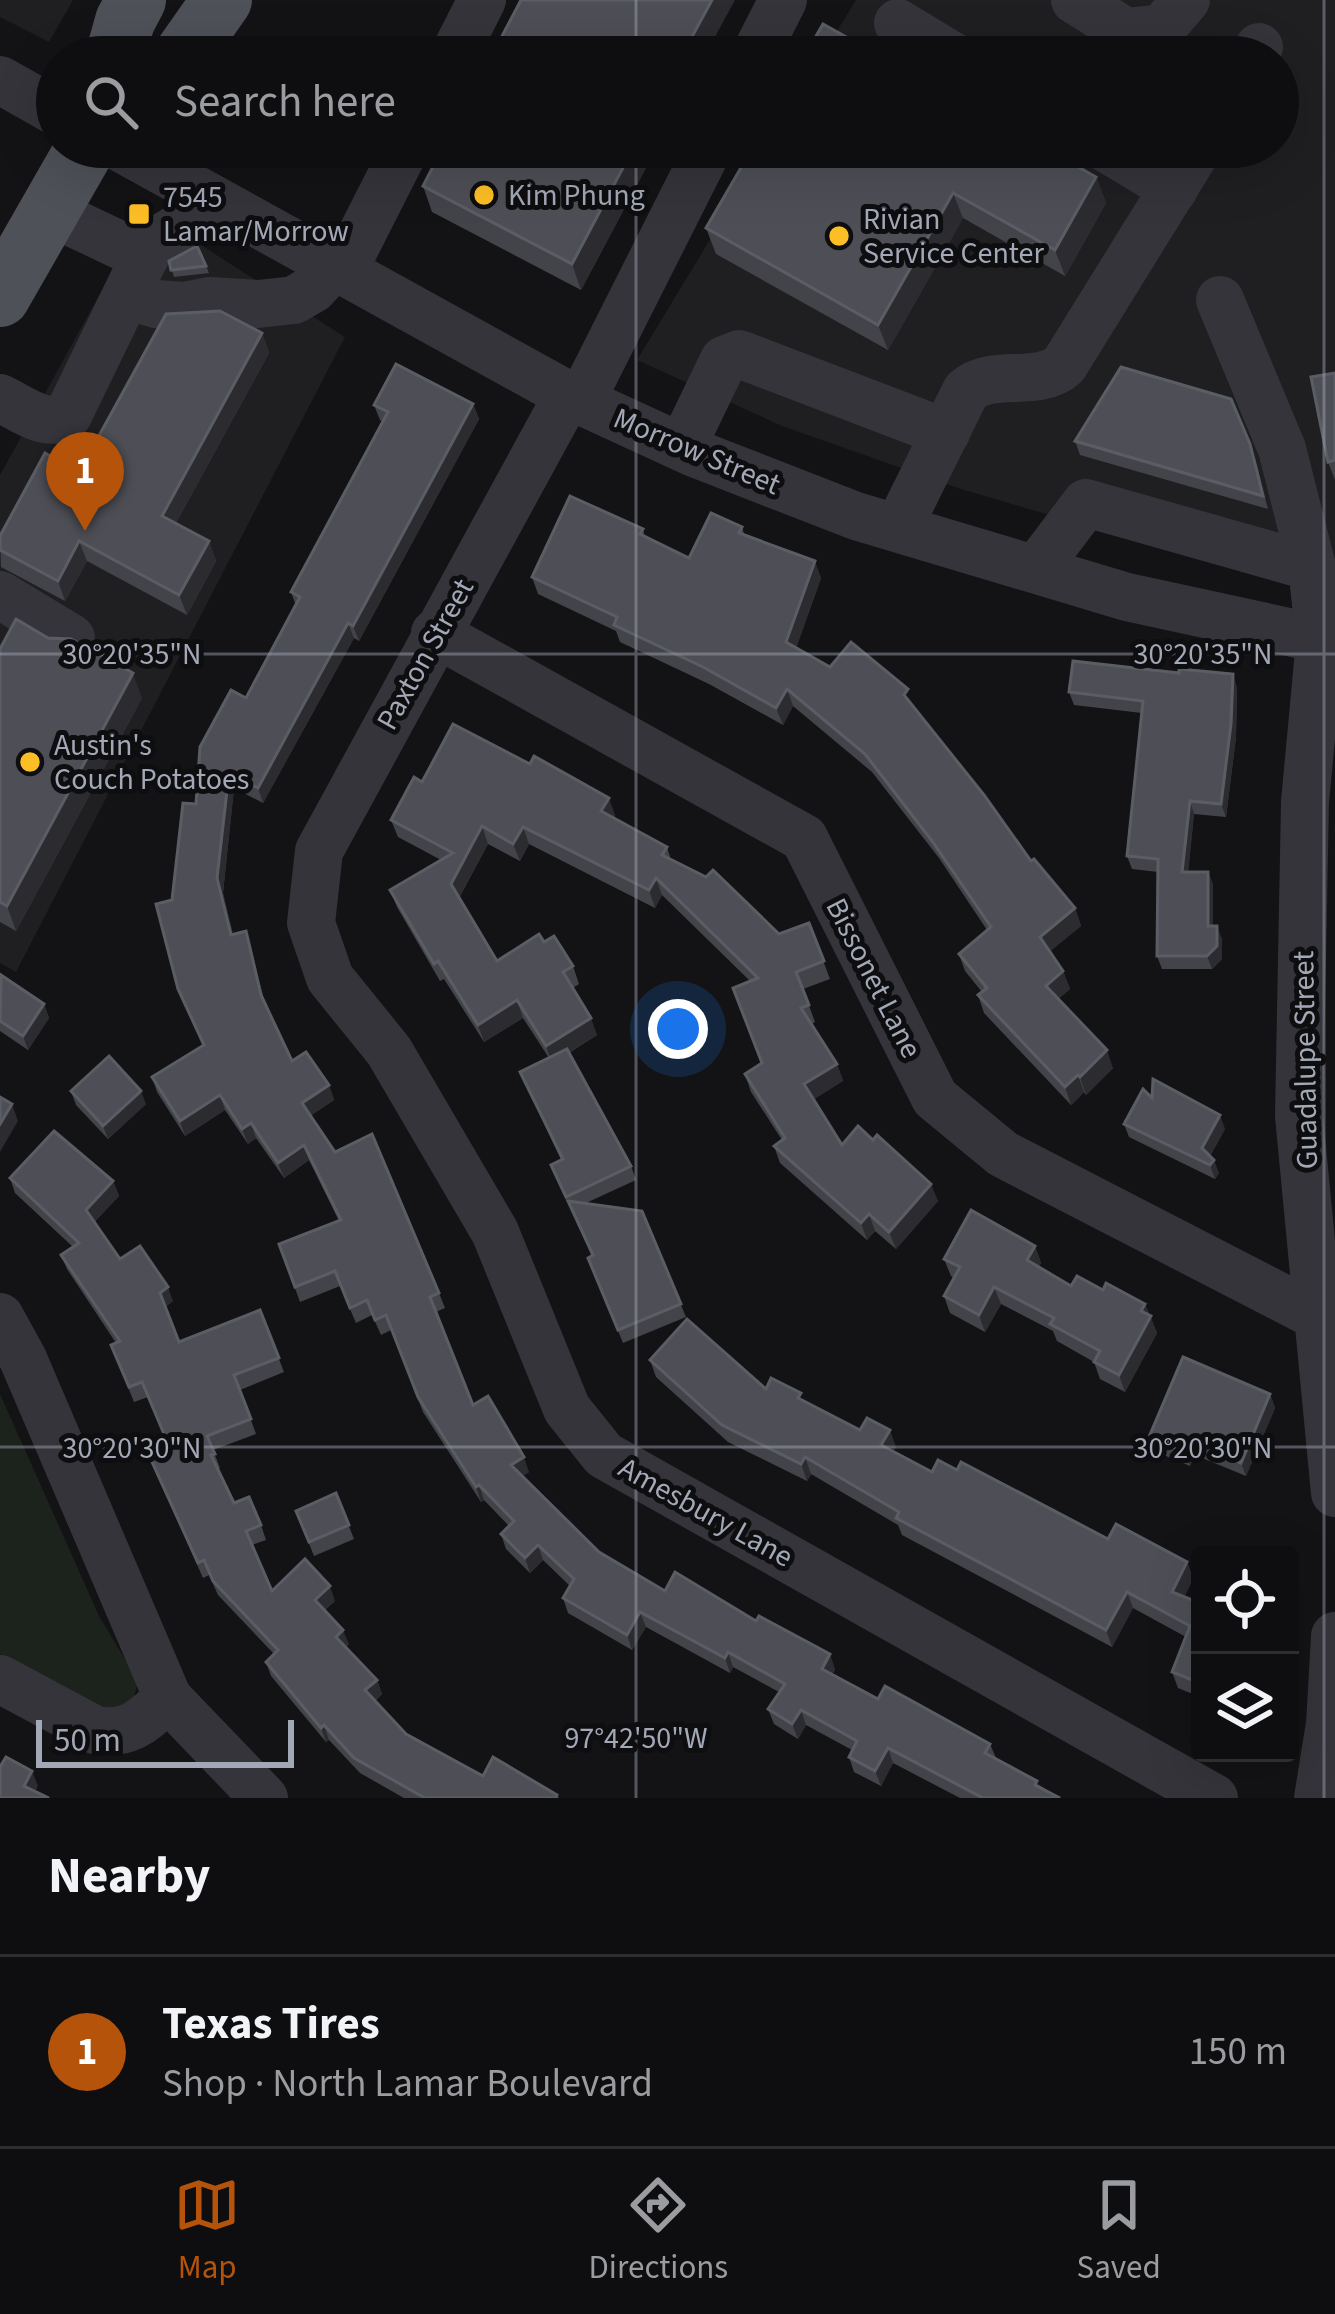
<!DOCTYPE html>
<html lang="en">
<head>
<meta charset="utf-8">
<style>
  body { margin:0; font-family:"Source Sans 3",sans-serif; background:#171719; color:#f1f3f6 }
  .controls { position:absolute; right:36px; bottom:36px; display:grid; overflow:hidden; border-radius:12px; box-shadow:0 12px 48px #0002 }
  .controls button { width:108px; height:108px; display:grid; place-items:center; padding:0; border:0; border-bottom:3px solid #2e2e30; background:#0e0e10; color:#f1f3f6; font:60px sans-serif }
  .scale { position:absolute; left:36px; bottom:30px; width:258px; box-sizing:border-box; padding-left:12px; border:6px solid #a3a8b6; border-top:0; font-size:33px; line-height:42px; white-space:nowrap; color:#a3a8b6; -webkit-text-stroke:9px #0e0e10; paint-order:stroke }
  .you { position:absolute; left:678px; top:1029px; width:42px; height:42px; margin:-30px; border:9px solid #fff; border-radius:50%; background:#1a73e8; box-shadow:0 0 0 18px #1a73e833 }
  .badge { display:grid; place-items:center; width:78px; height:78px; border-radius:50%; background:#b45309; color:#fff; font-size:39px; font-weight:700 }
  .pin { position:absolute; translate:-50% -99px; filter:drop-shadow(0 3px 6px #0008) }
  .pin::after { content:''; position:absolute; top:63px; width:42px; height:36px; background:inherit; clip-path:polygon(0 0,100% 0,50% 100%) }
  .list { margin:0; padding:0; list-style:none }
  h2 { display:flex; justify-content:space-between; align-items:center; height:156px; margin:0; padding:0 48px; font-size:51px }
  h2 small { font-size:39px; font-weight:400; color:#9b9c9f }
  .list li { display:grid; grid-template-columns:78px 1fr auto; gap:36px; align-items:center; box-sizing:border-box; height:192px; padding:0 48px; border-top:3px solid #2e2e30 }
  .list b { display:block; font-size:45px; white-space:nowrap }
  .list p { margin:0; font-size:39px; white-space:nowrap; color:#9b9c9f }
  .list em { font-size:39px; font-style:normal; color:#9b9c9f }
  .icon { flex:none; width:66px; height:66px; fill:none; stroke:currentColor; stroke-width:2; stroke-linecap:round; stroke-linejoin:round }
  .map { position:relative; flex:none; width:1335px; height:1798px; overflow:hidden }
  .search { position:absolute; background:#0e0e10; box-shadow:0 12px 48px #0002; left:36px; right:36px; top:36px; height:132px; display:flex; align-items:center; gap:30px; box-sizing:border-box; padding:0 42px; border-radius:66px; color:#9b9c9f; font-size:45px }
  .sheet { height:348px; background:#0e0e10 }
  nav { display:flex; justify-content:space-around; align-items:center; box-sizing:border-box; height:168px; border-top:3px solid #2e2e30; background:#0e0e10; font-size:33px; color:#9b9c9f }
  nav a { display:grid; justify-items:center; gap:6px }
  nav .on { color:#b45309 }
  .map>svg:first-child { display:block }
  .built { fill:#1f1f22 }
  .green { fill:#1b231c }
  .lines { fill:none; stroke-linecap:round; stroke-linejoin:round }
  .minor { stroke:#34343a; stroke-width:48 }
  .major { stroke:#4f5159; stroke-width:60 }
  .wall { fill:#43444a }
  .shaded-wall { fill:#2c2c30 }
  .building { fill:#4e4f56; stroke:#5b5d65; stroke-width:3 }
  .ticks { fill:none; stroke:#a3a8b6; stroke-width:3; stroke-opacity:0.45 }
  .poi-dot { fill:#fbbe24; stroke:#0e0e10; stroke-width:4.5 }
  .labels { text-anchor:middle; stroke-width:10; stroke-linejoin:round; paint-order:stroke }
  .poi-label { font-size:30px; fill:#a3a8b6; stroke:#0e0e10; text-anchor:start }
  .street-label { font-size:30px; fill:#a3a8b6; stroke:#0e0e10 }
  .ticks-label { font-size:30px; text-anchor:middle; fill:#a3a8b6; stroke:#0e0e10; stroke-width:10; stroke-linejoin:round; paint-order:stroke }
</style>
</head>
<body>
<div class="map">
<svg width="1335" height="1798" viewBox="0 0 1335 1798">
  <rect width="100%" height="100%" fill="#131315"/>
  <g class="built">
    <polygon points="0,0 73,0 49,42 0,17"/>
    <polygon points="856,0 1335,0 1335,586 1260,577 961,489 782,426 637,360 766,147 1278,147 1278,57 821,57"/>
    <polygon points="146,210 345,337 16,972 0,963 0,475"/>
  </g>
  <polygon class="green" points="0,1394 99,1616 138,1681 132,1705 106,1713 0,1654"/>
  <g class="lines">
    <g class="minor">
      <polyline points="1075,0 1126,32 1162,28 1186,0"/>
      <polyline points="898,23 954,57"/>
      <polyline points="453,57 482,0"/>
      <polyline points="754,57 783,0"/>
      <polyline points="1253,57 1259,47"/>
      <polyline points="0,80 57,112"/>
      <polyline points="119,147 568,395 694,453 856,516 1127,597 1335,642"/>
      <polyline points="1104,147 1174,189"/>
      <polyline points="50,212 145,257"/>
      <polyline points="343,271 406,147"/>
      <polyline points="127,295 156,304 185,306 209,301 258,304 294,300 313,289 334,266"/>
      <polyline points="1220,300 1282,449 1312,567 1320,641 1305,802 1299,1116 1335,1493"/>
      <polyline points="568,395 319,851 311,923 330,978 389,1051 495,1232 567,1409 604,1455 1214,1798"/>
      <path d="M0,398C21,408 46,429 68,415L151,244L201,214L224,206"/>
      <polyline points="581,401 709,147"/>
      <polyline points="682,447 724,360 739,354 946,433"/>
      <path d="M898,528L966,391C992,367 1037,389 1064,365L1199,147"/>
      <polyline points="1036,569 1086,503 1312,567"/>
      <polyline points="0,595 71,638"/>
      <polyline points="435,633 804,838 935,1098 1003,1154 1319,1317"/>
      <polyline points="0,1317 23,1359 168,1698"/>
      <path d="M0,1679L95,1730C130,1736 144,1720 168,1698L264,1798"/>
      <polyline points="1318,1798 1330,1724 1335,1636"/>
    </g>
    <g class="major">
      <polyline points="115,57 125,21 136,0"/>
      <polyline points="182,57 222,0"/>
      <polyline points="0,297 86,147"/>
    </g>
  </g>
  <g class="wall">
    <polygon points="657,147 581,290 432,212 423,186"/>
    <polygon points="753,147 1096,177 1106,203 1065,276 963,218 888,350 716,254 706,228"/>
    <polygon points="169,261 206,266 209,273 174,277"/>
    <polygon points="262,333 269,353 176,523 209,541 216,561 187,615 87,561 65,601 1,567 0,536 79,472"/>
    <polygon points="1335,373 1335,480 1328,462"/>
    <polygon points="473,404 479,419 359,641 354,638 263,803 234,788 223,893 233,935 246,931 265,1003 292,1061 329,1085 334,1100 310,1116 439,1293 445,1308 436,1312 473,1405 529,1472 522,1476 599,1552 665,1591 835,1669 832,1675 878,1699 990,1744 996,1758 1060,1798 960,1798 893,1763 881,1786 854,1772 849,1757 852,1750 806,1725 798,1739 774,1724 768,1709 779,1692 733,1667 730,1673 646,1627 632,1650 568,1613 563,1598 570,1586 543,1560 530,1573 506,1549 501,1534 509,1526 484,1500 481,1502 423,1412 391,1330 381,1335 372,1315 356,1323 340,1286 300,1302 279,1244 339,1221 309,1160 284,1178 256,1138 248,1144 225,1110 185,1136 157,1092 152,1077 203,1045 178,989 172,900 196,804 246,698 296,606 291,592 383,422 380,420 374,405"/>
    <polygon points="1075,441 1255,458 1268,509 1080,455"/>
    <polygon points="742,527 745,536 821,578 796,648 830,667 914,707 1031,861 1075,908 1081,926 1050,951 1063,971 1070,989 1058,999 1113,1068 1086,1095 1084,1092 1071,1105 984,1013 978,995 982,992 965,971 959,954 987,930 939,858 872,772 793,706 783,725 709,684 620,642 616,631 538,594 532,577 643,529 645,537 689,558"/>
    <polygon points="0,649 142,698 16,931 0,922"/>
    <polygon points="1237,687 1236,737 1226,817 1194,814 1188,872 1208,872 1213,885 1213,926 1222,939 1222,959 1212,969 1162,969 1157,956 1158,872 1132,869 1127,856 1142,713 1074,705 1069,692"/>
    <polygon points="422,782 615,815 614,818 667,847 671,860 779,934 809,923 830,979 803,989 815,1022 812,1024 837,1064 843,1081 813,1099 842,1145 938,1201 896,1249 875,1231 867,1240 780,1163 774,1146 782,1140 751,1092 745,1074 762,1064 750,981 662,895 655,908 529,844 520,861 488,844 459,898 497,961 544,942 573,966 579,984 573,988 597,1035 569,1053 631,1166 636,1180 586,1203 642,1211 686,1317 623,1343 588,1258 592,1256 551,1165 561,1160 520,1072 549,1058 523,1018 484,1042 444,979 440,981 397,907 390,890 441,860 398,837 391,820"/>
    <polygon points="0,977 44,1004 49,1018 28,1050 0,1031"/>
    <polygon points="71,1091 146,1104 108,1139 76,1105"/>
    <polygon points="1152,1098 1225,1129 1210,1156 1219,1173 1215,1179 1129,1137 1124,1124"/>
    <polygon points="10,1178 113,1181 119,1196 94,1222 120,1259 173,1301 165,1307 179,1342 260,1310 284,1372 240,1390 256,1434 213,1450 220,1468 218,1469 234,1503 261,1525 266,1540 252,1545 272,1591 335,1601 325,1610 349,1644 346,1647 377,1680 382,1694 375,1701 406,1734 483,1776 557,1795 559,1798 404,1798 360,1773 329,1740 326,1742 271,1676 266,1662 274,1654 218,1595 209,1575 203,1578 143,1442 163,1434 148,1397 134,1402 111,1345 116,1343 67,1269 61,1255 73,1247 15,1193"/>
    <polygon points="1035,1246 1041,1263 1038,1267 1071,1286 1103,1290 1145,1304 1157,1333 1125,1392 1100,1379 1094,1362 1057,1341 1053,1331 1001,1304 985,1332 950,1313 944,1296 954,1278 951,1276 944,1259"/>
    <polygon points="650,1360 766,1389 804,1401 896,1447 893,1451 932,1472 957,1470 1108,1539 1187,1562 1193,1579 1184,1597 1200,1603 1200,1697 1178,1688 1172,1672 1186,1637 1133,1608 1112,1647 902,1535 898,1525 811,1474 807,1481 728,1442 656,1377"/>
    <polygon points="1270,1394 1275,1408 1246,1476 1195,1455 1190,1466 1154,1451 1149,1437"/>
    <polygon points="336,1493 354,1539 314,1556 296,1511"/>
  </g>
  <g class="shaded-wall">
    <polygon points="712,0 735,0 704,57 681,57"/>
    <polygon points="634,147 657,147 581,290 572,264"/>
    <polygon points="1096,177 1106,203 1065,276 1055,250"/>
    <polygon points="953,193 963,218 888,350 878,325"/>
    <polygon points="262,333 269,353 169,536 162,516"/>
    <polygon points="473,404 479,419 359,641 353,626"/>
    <polygon points="79,541 87,561 65,601 58,581"/>
    <polygon points="209,541 216,561 187,615 179,595"/>
    <polygon points="815,561 821,578 792,660 786,642"/>
    <polygon points="348,623 354,638 263,803 258,788"/>
    <polygon points="133,673 142,698 16,931 7,906"/>
    <polygon points="1233,674 1237,687 1236,737 1226,817 1221,804"/>
    <polygon points="787,689 793,706 783,725 776,708"/>
    <polygon points="229,773 234,788 223,893 237,950 217,878"/>
    <polygon points="609,798 615,815 608,829 601,811"/>
    <polygon points="1190,801 1194,814 1187,885 1182,872"/>
    <polygon points="482,826 488,844 457,901 451,884"/>
    <polygon points="523,827 529,844 520,861 513,844"/>
    <polygon points="1208,872 1213,885 1213,939 1208,926"/>
    <polygon points="656,878 662,895 655,908 649,890"/>
    <polygon points="1075,908 1081,926 1047,954 1040,937"/>
    <polygon points="1217,926 1222,939 1222,959 1212,969 1207,956"/>
    <polygon points="246,931 251,946 266,1010 261,995"/>
    <polygon points="1063,971 1070,989 1052,1004 1046,986"/>
    <polygon points="517,1000 523,1018 484,1042 478,1025"/>
    <polygon points="44,1004 49,1018 28,1050 23,1036"/>
    <polygon points="591,1018 597,1035 552,1063 546,1046"/>
    <polygon points="1107,1050 1113,1068 1086,1095 1080,1077"/>
    <polygon points="837,1064 843,1081 810,1102 804,1084"/>
    <polygon points="1078,1075 1084,1092 1071,1105 1065,1087"/>
    <polygon points="329,1085 334,1100 307,1118 302,1103"/>
    <polygon points="141,1091 146,1104 108,1139 103,1126"/>
    <polygon points="220,1095 225,1110 185,1136 180,1121"/>
    <polygon points="12,1104 18,1121 0,1152 0,1124"/>
    <polygon points="1220,1115 1225,1129 1207,1161 1202,1148"/>
    <polygon points="251,1123 256,1138 248,1144 242,1129"/>
    <polygon points="304,1145 309,1160 284,1178 278,1163"/>
    <polygon points="1214,1160 1219,1173 1215,1179 1210,1165"/>
    <polygon points="113,1181 119,1196 92,1225 86,1210"/>
    <polygon points="931,1184 938,1201 896,1249 889,1232"/>
    <polygon points="869,1214 875,1231 867,1240 861,1223"/>
    <polygon points="1035,1246 1041,1263 1033,1277 1027,1260"/>
    <polygon points="168,1287 173,1301 165,1307 160,1293"/>
    <polygon points="994,1287 1001,1304 985,1332 979,1315"/>
    <polygon points="1145,1304 1157,1333 1125,1392 1119,1375"/>
    <polygon points="1270,1394 1275,1408 1246,1476 1241,1463"/>
    <polygon points="890,1430 896,1447 887,1462 881,1445"/>
    <polygon points="1190,1441 1195,1455 1190,1466 1185,1452"/>
    <polygon points="524,1457 529,1472 516,1480 511,1465"/>
    <polygon points="805,1457 811,1474 807,1481 801,1464"/>
    <polygon points="479,1485 484,1500 481,1502 476,1487"/>
    <polygon points="538,1545 543,1560 530,1573 525,1558"/>
    <polygon points="1187,1562 1193,1579 1178,1608 1172,1592"/>
    <polygon points="330,1586 335,1601 320,1614 315,1600"/>
    <polygon points="1127,1592 1133,1608 1112,1647 1106,1630"/>
    <polygon points="640,1612 646,1627 632,1650 627,1635"/>
    <polygon points="343,1630 349,1644 341,1651 336,1637"/>
    <polygon points="728,1652 733,1667 730,1673 725,1658"/>
    <polygon points="830,1654 835,1669 827,1684 822,1669"/>
    <polygon points="377,1680 382,1694 370,1705 365,1690"/>
    <polygon points="801,1710 806,1725 798,1739 792,1724"/>
    <polygon points="324,1725 329,1740 326,1742 321,1728"/>
    <polygon points="888,1748 893,1763 881,1786 875,1771"/>
    <polygon points="32,1771 38,1786 32,1798 24,1786"/>
  </g>
  <g class="building">
    <polygon points="521,0 712,0 681,57 491,57"/>
    <polygon points="823,24 882,57 804,57"/>
    <polygon points="443,147 634,147 572,264 423,186"/>
    <polygon points="753,147 1043,147 1096,177 1055,250 953,193 878,325 706,228"/>
    <polygon points="197,246 206,266 171,270 169,261"/>
    <polygon points="220,311 262,333 162,516 209,541 179,595 79,541 58,581 0,550 0,536 45,453 79,472 166,314"/>
    <polygon points="396,364 473,404 353,626 348,623 258,788 229,773 217,878 220,890 231,935 246,931 261,995 292,1061 306,1052 329,1085 302,1103 335,1152 372,1134 439,1293 430,1297 473,1405 488,1396 524,1457 511,1465 599,1552 665,1591 675,1572 756,1621 759,1616 830,1654 822,1669 878,1699 885,1686 990,1744 985,1753 1037,1781 1035,1785 1060,1798 983,1798 888,1748 875,1771 849,1757 857,1741 801,1710 792,1724 768,1709 785,1684 728,1652 725,1658 640,1612 627,1635 563,1598 574,1579 538,1545 525,1558 501,1534 514,1521 479,1485 476,1487 418,1397 386,1315 375,1320 367,1300 350,1308 335,1271 295,1287 279,1244 341,1220 304,1145 278,1163 251,1123 242,1129 220,1095 180,1121 152,1077 204,1045 178,989 156,904 172,900 183,803 196,804 200,747 231,690 246,698 300,597 291,592 388,412 374,405"/>
    <polygon points="1121,367 1231,399 1250,444 1263,496 1075,441"/>
    <polygon points="1335,373 1335,460 1328,462 1311,377"/>
    <polygon points="570,496 643,529 640,534 689,558 711,513 742,527 739,533 815,561 786,642 830,667 851,642 908,689 904,695 984,795 1031,861 1034,859 1075,908 1040,937 1063,971 1046,986 1107,1050 1080,1077 1078,1075 1065,1087 978,995 987,988 959,954 991,927 932,841 865,754 787,689 776,708 703,667 614,625 617,617 532,577"/>
    <polygon points="16,619 48,638 71,639 133,673 7,906 0,902 0,649"/>
    <polygon points="1073,661 1179,673 1179,669 1233,674 1231,724 1221,804 1190,801 1182,872 1208,872 1208,926 1217,926 1217,946 1207,956 1157,956 1158,859 1127,856 1143,701 1069,692"/>
    <polygon points="453,724 530,764 534,756 609,798 601,811 667,847 662,855 706,877 713,870 779,934 809,923 824,961 796,972 809,1005 801,1008 837,1064 804,1084 842,1145 858,1126 873,1140 877,1135 931,1184 889,1232 869,1214 861,1223 774,1146 785,1138 745,1074 762,1063 733,988 758,978 656,878 649,890 523,827 513,844 482,826 451,884 497,961 539,934 544,942 554,936 573,966 563,972 591,1018 546,1046 517,1000 478,1025 438,961 434,964 390,890 453,853 391,820 414,777 422,782"/>
    <polygon points="1,975 44,1004 23,1036 0,1021"/>
    <polygon points="567,1049 631,1166 566,1197 551,1165 563,1159 520,1072"/>
    <polygon points="109,1056 141,1091 103,1126 71,1091"/>
    <polygon points="1153,1079 1220,1115 1202,1148 1214,1160 1210,1165 1124,1124 1143,1089 1152,1098"/>
    <polygon points="0,1097 12,1104 0,1124"/>
    <polygon points="54,1131 113,1181 86,1210 120,1259 140,1246 168,1287 160,1293 179,1342 260,1310 279,1358 234,1375 251,1419 207,1436 215,1454 211,1455 234,1503 249,1497 261,1525 246,1531 272,1591 305,1559 330,1586 315,1600 343,1630 336,1637 377,1680 365,1690 406,1734 483,1776 493,1757 557,1795 556,1798 425,1798 354,1758 324,1725 321,1728 266,1662 278,1650 213,1581 204,1560 198,1563 143,1442 164,1434 142,1382 129,1387 111,1345 120,1341 61,1255 79,1243 10,1178"/>
    <polygon points="568,1201 642,1211 681,1304 618,1330 588,1258 593,1255"/>
    <polygon points="971,1210 1035,1246 1027,1260 1071,1286 1077,1276 1103,1290 1106,1283 1145,1304 1141,1311 1151,1316 1119,1375 1094,1362 1100,1351 1050,1324 1054,1318 994,1287 979,1315 944,1296 960,1267 944,1259"/>
    <polygon points="687,1319 766,1389 771,1378 801,1393 798,1398 860,1430 867,1418 890,1430 881,1445 932,1472 938,1460 957,1470 961,1462 1108,1539 1116,1524 1187,1562 1172,1592 1200,1603 1200,1683 1172,1672 1190,1626 1127,1592 1106,1630 896,1518 899,1512 805,1457 801,1464 722,1425 650,1360"/>
    <polygon points="1183,1357 1270,1394 1241,1463 1190,1441 1185,1452 1149,1437"/>
    <polygon points="336,1493 349,1525 309,1542 296,1511"/>
    <polygon points="6,1757 32,1771 24,1786 49,1798 0,1798 0,1767"/>
  </g>
  <path class="ticks" d="M636,0V57M1324,0V1798M636,147V1798M0,654H1335M0,1447H1335"/>
  <g class="poi-dot">
    <circle cx="484" cy="195" r="12"/>
    <rect x="127" y="202" width="24" height="24" rx="6"/>
    <circle cx="839" cy="236" r="12"/>
    <circle cx="30" cy="762" r="12"/>
  </g>
  <g class="labels">
    <g class="poi-label">
      <text x="508" y="205">Kim Phung</text>
      <text x="163" y="207">7545<tspan x="163" dy="34">Lamar/Morrow</tspan></text>
      <text x="863" y="229">Rivian<tspan x="863" dy="34">Service Center</tspan></text>
      <text x="54" y="755">Austin's<tspan x="54" dy="34">Couch Potatoes</tspan></text>
    </g>
    <g class="street-label">
      <text transform="translate(697 451) rotate(23)" y="10">Morrow Street</text>
      <text transform="translate(425 654) rotate(-61)" y="10">Paxton Street</text>
      <text transform="translate(874 978) rotate(63)" y="10">Bissonet Lane</text>
      <text transform="translate(1305 1060) rotate(-91)" y="10">Guadalupe Street</text>
      <text transform="translate(706 1512) rotate(29)" y="10">Amesbury Lane</text>
    </g>
  </g>
  <g class="ticks-label">
    <text x="132" y="664">30°20'35"N</text>
    <text x="1203" y="664">30°20'35"N</text>
    <text x="132" y="1458">30°20'30"N</text>
    <text x="1203" y="1458">30°20'30"N</text>
    <text x="636" y="1748">97°42'50"W</text>
  </g>
</svg>
<div class="controls">
<button><svg class="icon" aria-label="locate" viewBox="0 0 24 24"><circle cx="12" cy="12" r="6"/><path d="M12 2v4M12 18v4M2 12h4M18 12h4"/></svg></button>
<button><svg class="icon" aria-label="layers" viewBox="0 0 24 24"><path d="M12 4l9 5-9 5-9-5zM3 14l9 5 9-5"/></svg></button>
</div>
<div class="scale">50 m</div>
<div class="you"></div>
<div class="pin badge" style="left:85px;top:531px">1</div>
<div class="search"><svg class="icon" aria-label="search" viewBox="0 0 24 24"><circle cx="10" cy="10" r="6"/><path d="M15 15l6 6"/></svg>Search here</div>
</div>
<section class="sheet">
<h2>Nearby<small></small></h2>
<ul class="list">
<li><span class="badge">1</span><div><b>Texas Tires</b><p>Shop · North Lamar Boulevard</p></div><em>150 m</em></li>
</ul>
</section>
<nav>
<a class="on"><svg class="icon" aria-label="map" viewBox="0 0 24 24"><path d="M3 6l6-2 6 2 6-2v14l-6 2-6-2-6 2zM9 4v14M15 6v14"/></svg>Map</a>
<a><svg class="icon" aria-label="directions" viewBox="0 0 24 24"><path d="M12 3l9 9-9 9-9-9zM9 14v-3h6M13 9l2 2-2 2"/></svg>Directions</a>
<a><svg class="icon" aria-label="saved" viewBox="0 0 24 24"><path d="M7 4h10v16l-5-4-5 4z"/></svg>Saved</a>
</nav>
</body>
</html>
